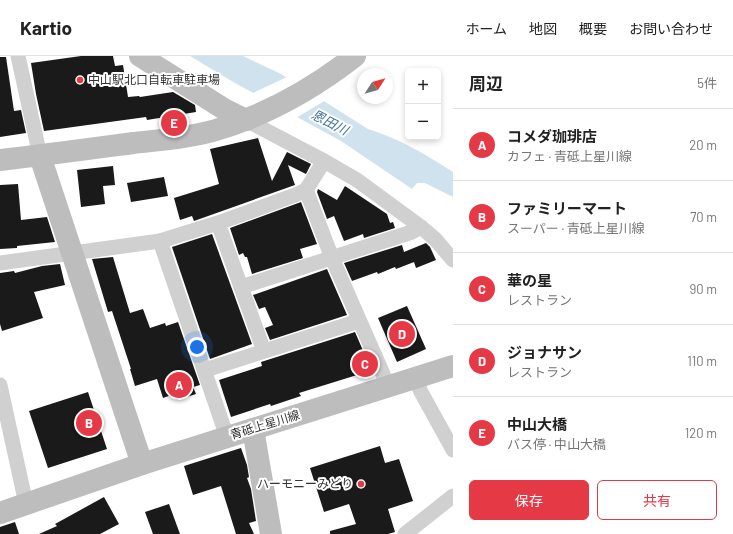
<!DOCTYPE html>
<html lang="ja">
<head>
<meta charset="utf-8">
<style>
  body { margin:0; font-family:Barlow,"Noto Sans JP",sans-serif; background:#f6f6f6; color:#222 }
  .controls { position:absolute; right:12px; top:12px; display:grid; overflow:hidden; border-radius:6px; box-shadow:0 2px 6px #0003 }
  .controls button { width:36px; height:36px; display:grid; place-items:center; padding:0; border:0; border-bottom:1px solid #e0e0e0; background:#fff; color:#222; font:20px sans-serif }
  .compass { position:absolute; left:357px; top:12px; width:36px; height:36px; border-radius:50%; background:#fff; box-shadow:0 2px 6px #0003; rotate:54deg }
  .you { position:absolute; left:197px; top:291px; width:14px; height:14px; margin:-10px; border:3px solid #fff; border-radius:50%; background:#1a73e8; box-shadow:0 0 0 6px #1a73e833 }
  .badge { display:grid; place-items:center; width:26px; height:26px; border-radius:50%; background:#e63946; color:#fff; font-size:13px; font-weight:700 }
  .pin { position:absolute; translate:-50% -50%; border:2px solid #fff; box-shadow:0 1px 4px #0006 }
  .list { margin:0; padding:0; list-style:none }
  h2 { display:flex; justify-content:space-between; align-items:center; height:52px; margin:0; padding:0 16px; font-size:17px }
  h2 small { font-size:13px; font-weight:400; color:#767676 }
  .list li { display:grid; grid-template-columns:26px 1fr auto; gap:12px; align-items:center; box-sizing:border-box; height:72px; padding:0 16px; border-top:1px solid #e0e0e0 }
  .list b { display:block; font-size:15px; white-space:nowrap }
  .list p { margin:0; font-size:13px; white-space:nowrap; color:#767676 }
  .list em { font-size:13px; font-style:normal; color:#767676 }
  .actions { display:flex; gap:8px; padding:12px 16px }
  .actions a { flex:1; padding:9px 0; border:1px solid #e63946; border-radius:6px; text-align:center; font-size:14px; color:#e63946 }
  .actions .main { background:#e63946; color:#fff }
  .map { position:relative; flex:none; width:453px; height:478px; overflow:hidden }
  header { display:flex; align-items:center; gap:24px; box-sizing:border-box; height:56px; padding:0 20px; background:#fff; border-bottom:1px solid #e0e0e0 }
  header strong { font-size:19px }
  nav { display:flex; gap:22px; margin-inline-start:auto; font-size:14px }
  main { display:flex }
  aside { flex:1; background:#fff }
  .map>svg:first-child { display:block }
  .water { fill:#cfe2ee }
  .pier { fill:#fff }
  .building { fill:#1a1a1a }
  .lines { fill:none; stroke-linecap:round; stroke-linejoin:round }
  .street { stroke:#d0d0d0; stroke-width:15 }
  .secondary { stroke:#bdbdbd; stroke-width:22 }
  .poi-dot { fill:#e63946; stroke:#fff; stroke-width:1.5 }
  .labels { text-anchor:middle; stroke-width:4; stroke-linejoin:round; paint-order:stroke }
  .poi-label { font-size:12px; fill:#333; stroke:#fff; text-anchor:start }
  .street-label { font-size:12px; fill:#333; stroke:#fff }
  .water-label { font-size:13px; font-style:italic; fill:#3f7597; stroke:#fff }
</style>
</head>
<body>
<header>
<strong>Kartio</strong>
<nav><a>ホーム</a><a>地図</a><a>概要</a><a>お問い合わせ</a></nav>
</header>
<main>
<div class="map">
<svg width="453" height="478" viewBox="0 0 453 478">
  <rect width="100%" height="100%" fill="#fff"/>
  <path class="water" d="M190,0H243L281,18L368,73C398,82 427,99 453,116V141L425,127H417L412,133L341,85L235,27Z"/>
  <polygon class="pier" points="289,20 326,44 296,62 251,38"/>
  <g class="building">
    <polygon points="81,0 113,0 115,10 123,9 128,41 139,40 140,41 173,36 195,49 196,56 147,64 146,61 44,75 36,38 31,7"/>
    <polygon points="0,1 6,1 14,55 21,54 26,77 0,81"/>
    <polygon points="258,82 272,125 287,96 311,108 306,118 288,109 295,129 194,165 192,160 180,164 174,142 219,128 210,93"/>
    <polygon points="113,110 115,129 103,130 105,148 81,151 77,114"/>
    <polygon points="164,121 168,140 131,146 127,127"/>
    <polygon points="18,128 21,164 47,161 55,186 17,190 17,192 0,193 0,129"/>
    <polygon points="345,130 387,158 390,167 393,166 395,172 364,182 363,178 344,185 334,160 327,163 317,136 318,133 337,144"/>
    <polygon points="301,146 317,188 300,193 303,202 252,218 247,201 245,201 243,197 239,199 230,172"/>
    <polygon points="212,178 252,288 210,303 172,191"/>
    <polygon points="426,187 430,191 436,204 416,212 414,206 396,213 395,211 378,218 377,216 352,225 344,207 402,189 404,196"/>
    <polygon points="113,201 130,257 143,253 150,272 165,267 166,270 178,266 200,329 193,331 196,338 177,344 174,338 163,342 157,323 135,330 130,313 131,313 112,255 108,256 92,203"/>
    <polygon points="60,208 65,229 34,236 43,262 2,275 0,268 0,217 14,215 15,217 42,210"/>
    <polygon points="327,213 347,259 270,284 265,272 273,269 265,251 259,253 253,239"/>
    <polygon points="407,250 426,293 397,306 378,262"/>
    <polygon points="355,276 371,313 356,318 357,319 299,337 301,340 271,350 270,348 231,361 219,324 262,310 261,306"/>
    <polygon points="88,336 107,393 48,412 29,355"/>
    <polygon points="380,390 385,407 399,403 413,445 388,453 395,476 388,478 330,478 330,475 356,468 349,448 324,456 310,412"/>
    <polygon points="241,392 247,409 249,421 247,422 251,433 256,465 249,467 254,478 236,478 221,430 193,439 184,410"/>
    <polygon points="104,441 119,468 100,478 39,478 57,470 55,468"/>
    <polygon points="169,448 180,478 153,478 145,456"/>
    <polygon points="15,466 19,478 0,478 0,471"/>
  </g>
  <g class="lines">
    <g class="street">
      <polyline points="18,0 40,100"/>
      <polyline points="246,64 324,105 357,124 421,171 435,183 453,204"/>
      <polyline points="306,134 332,202 383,318 387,331"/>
      <polyline points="218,167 264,295"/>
      <polyline points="160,185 227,381"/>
      <polyline points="0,207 160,185 218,167 295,139 306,134 324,105"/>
      <polyline points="241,231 412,176 421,171"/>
      <polyline points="205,314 359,265"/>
      <polyline points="415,322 421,336 453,394"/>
      <polyline points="0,329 26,448"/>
      <polyline points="405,478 453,440"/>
    </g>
    <g class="secondary">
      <polyline points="140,0 224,53 246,64"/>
      <polyline points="40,100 142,408"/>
      <path d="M0,104C44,99 88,93 133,87C160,84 189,82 216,74C266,59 314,32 355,0"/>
      <polyline points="253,373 271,478"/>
      <polyline points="0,457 142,408 453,310"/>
    </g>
  </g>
  <g class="poi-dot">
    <circle cx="80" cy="24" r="4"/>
    <circle cx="361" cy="428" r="4"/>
  </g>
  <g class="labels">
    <g class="poi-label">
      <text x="88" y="28">中山駅北口自転車駐車場</text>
      <text x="353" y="432" text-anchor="end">ハーモニーみどり</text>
    </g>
    <g class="street-label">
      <text transform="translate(265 369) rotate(-17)" y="4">青砥上星川線</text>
    </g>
    <g class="water-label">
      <text transform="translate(330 66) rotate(27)" y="5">恩田川</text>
    </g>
  </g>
</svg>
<div class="controls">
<button>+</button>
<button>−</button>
</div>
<svg class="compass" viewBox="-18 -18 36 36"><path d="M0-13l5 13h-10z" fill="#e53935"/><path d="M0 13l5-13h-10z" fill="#767676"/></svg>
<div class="you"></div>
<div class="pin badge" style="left:179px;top:329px">A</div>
<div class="pin badge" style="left:89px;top:367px">B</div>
<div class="pin badge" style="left:365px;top:308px">C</div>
<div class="pin badge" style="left:402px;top:278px">D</div>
<div class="pin badge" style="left:174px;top:67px">E</div>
</div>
<aside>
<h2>周辺<small>5件</small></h2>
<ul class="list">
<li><span class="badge">A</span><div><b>コメダ珈琲店</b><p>カフェ · 青砥上星川線</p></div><em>20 m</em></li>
<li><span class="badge">B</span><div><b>ファミリーマート</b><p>スーパー · 青砥上星川線</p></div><em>70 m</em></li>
<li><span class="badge">C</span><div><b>華の星</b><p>レストラン</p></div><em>90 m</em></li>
<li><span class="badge">D</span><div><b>ジョナサン</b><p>レストラン</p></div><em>110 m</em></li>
<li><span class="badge">E</span><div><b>中山大橋</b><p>バス停 · 中山大橋</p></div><em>120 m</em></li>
</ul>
<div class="actions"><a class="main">保存</a><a>共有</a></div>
</aside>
</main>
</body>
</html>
